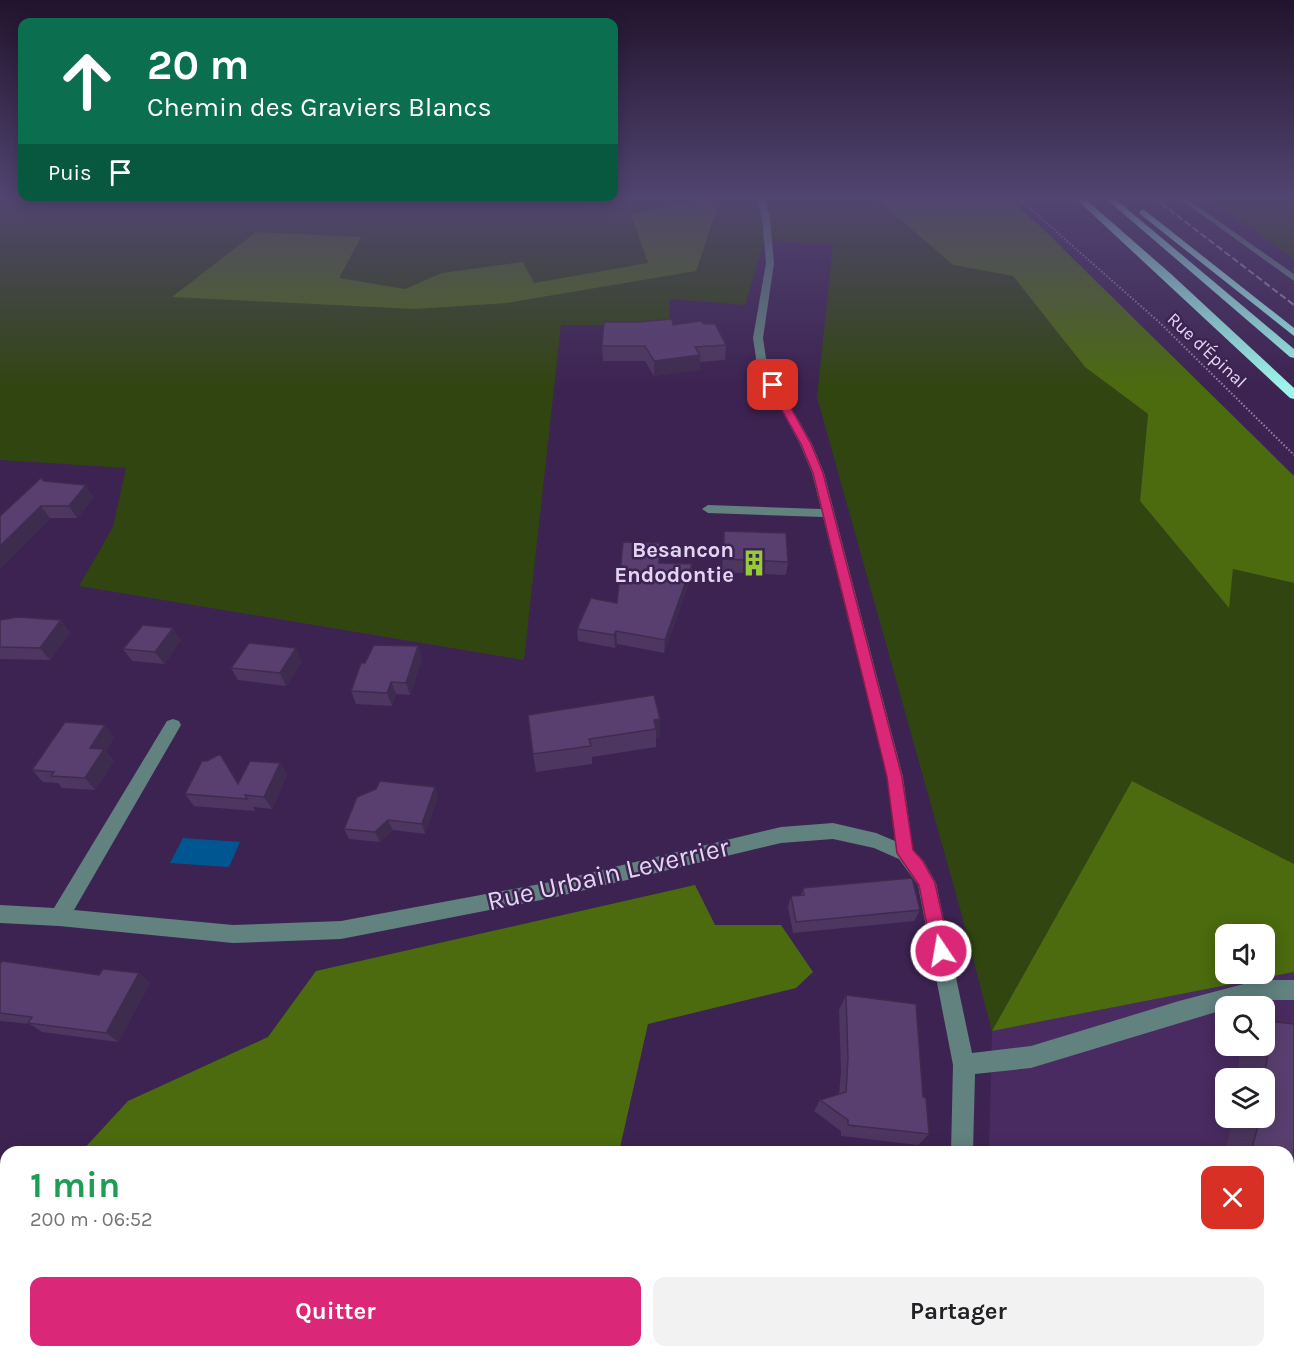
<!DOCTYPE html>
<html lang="fr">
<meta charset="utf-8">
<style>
:root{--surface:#fff;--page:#f2f2f2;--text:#202124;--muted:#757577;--accent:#db2777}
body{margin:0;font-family:Karla,sans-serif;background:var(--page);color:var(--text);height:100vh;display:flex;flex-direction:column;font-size:22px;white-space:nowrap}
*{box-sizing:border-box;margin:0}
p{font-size:20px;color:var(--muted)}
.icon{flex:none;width:33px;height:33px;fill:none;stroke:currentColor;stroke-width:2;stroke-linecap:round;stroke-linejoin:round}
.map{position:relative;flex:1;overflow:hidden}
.side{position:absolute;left:0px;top:1146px;width:1294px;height:212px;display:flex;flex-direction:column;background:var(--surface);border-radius:18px 18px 0 0;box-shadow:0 3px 15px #0003}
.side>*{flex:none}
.guide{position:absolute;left:18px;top:18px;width:600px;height:183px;border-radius:12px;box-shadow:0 3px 15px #0003;background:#0b6e4f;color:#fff;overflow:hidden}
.buttons{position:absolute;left:1215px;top:924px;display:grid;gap:12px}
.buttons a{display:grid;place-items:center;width:60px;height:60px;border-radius:12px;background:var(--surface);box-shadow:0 3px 15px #0003;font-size:30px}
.pin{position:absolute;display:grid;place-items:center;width:51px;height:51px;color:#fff;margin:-26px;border-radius:12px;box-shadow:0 3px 9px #0006}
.me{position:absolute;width:66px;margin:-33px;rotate:348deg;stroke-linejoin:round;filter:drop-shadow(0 0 4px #0008)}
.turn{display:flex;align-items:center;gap:21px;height:126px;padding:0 30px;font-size:27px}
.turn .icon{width:78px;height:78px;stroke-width:2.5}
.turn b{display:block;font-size:42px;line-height:51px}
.then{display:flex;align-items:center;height:57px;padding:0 30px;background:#0003;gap:12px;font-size:22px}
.round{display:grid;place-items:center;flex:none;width:63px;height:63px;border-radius:12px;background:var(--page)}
.overview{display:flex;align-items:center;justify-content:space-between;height:102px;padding:0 30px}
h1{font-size:36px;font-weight:700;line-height:45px;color:#1e9e55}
.primary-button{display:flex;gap:12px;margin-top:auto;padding:12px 30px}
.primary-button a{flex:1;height:69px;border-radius:12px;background:var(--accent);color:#fff;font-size:24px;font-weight:700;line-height:69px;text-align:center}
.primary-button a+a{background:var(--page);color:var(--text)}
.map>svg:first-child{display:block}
</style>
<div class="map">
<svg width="1294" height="1357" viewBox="0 0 1294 1357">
<rect width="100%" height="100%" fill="#3d2352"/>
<path fill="#492b61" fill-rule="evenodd" d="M1294 972V1357H984V1352H1288V1152H989L992 1031ZM1226 1006H1264V1046H1226ZM1226 1078H1264V1118H1226Z"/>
<g fill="#314510">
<path d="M0 197H874L953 265 1013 276 1085 367 1148 414 1140 501 1228 607 1233 569 1294 583V864L1132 781 992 1031 959 905 817 397 833 244 764 241 745 305 670 299 669 325H561L524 660 79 586 113 527 126 468 0 460Z"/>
<path d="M1206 197H1294V259Z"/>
</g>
<g fill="#4b6b0e" fill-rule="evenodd">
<path d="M712 197H721L696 271 507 303 414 309 172 297 256 232 361 237 339 278 405 289 442 273 523 262 534 283 648 263 631 215Z"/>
<path d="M874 197H1008L1039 225 1294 476V583L1233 569 1229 608 1140 501 1148 414 1085 367 1013 276 953 265Z"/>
<path d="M1132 781 1294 864V972L992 1031ZM1264 934V974H1226V934Z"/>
<path d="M695 885 715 925H781L813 972 796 988 648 1024 619 1152H81L128 1101 268 1037 316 971Z"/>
<path d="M6 1235V1352H548L541 1357H0V1241Z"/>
</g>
<path fill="#005691" d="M183 838 240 842 229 867 170 863Z"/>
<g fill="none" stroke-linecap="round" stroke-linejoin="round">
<path stroke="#9784a9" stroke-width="2" stroke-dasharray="1.5 2" stroke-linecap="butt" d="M1017 197 1159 322 1294 455"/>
<g fill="#61827f" fill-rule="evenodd">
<path d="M757 197H765L770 218 774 263 763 338 767 365 812 444 824 473 903 777 913 850 923 860 936 883 972 1053 1031 1046 1179 1001 1259 980H1294V1000H1259L1226 1006V1009L1031 1068 975 1074 973 1152H951L953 1065 918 885 899 859 874 848 833 839 781 843 556 897 341 939 233 943 59 926 0 923V905L54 908 167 721 173 719 179 721 181 725 74 910 233 925 341 921 556 881 781 827 833 823 876 833 895 841 887 777 823 517 708 513 702 509 708 505 821 509 812 473 800 444 757 365 753 338 766 263 762 218Z"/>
<path d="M1177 197H1184L1294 274V281Z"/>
<rect x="947" y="1352" width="26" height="5"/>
</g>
<g fill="#9df4eb" fill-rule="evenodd">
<path d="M1074 197H1083L1171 274 1294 388V399L1290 398Z"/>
<path d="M1104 197H1113L1294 349V358L1290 357Z"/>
<path d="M1143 209 1294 328V336L1140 214 1139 212Z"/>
</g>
<path stroke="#9c89ae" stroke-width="2" stroke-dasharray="7 3" stroke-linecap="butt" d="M1153 197 1294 305"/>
</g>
<g fill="#4d365f">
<path d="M639 322 673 325 726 345 725 360 700 362V370L654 376 645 361H603L602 346Z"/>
<path d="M44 481 94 497 77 518H50L0 569V516Z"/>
<path d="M724 531 788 562 786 575 722 572Z"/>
<path d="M660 563 692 564 691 577 664 653 617 644 615 648 578 641 577 629 617 603Z"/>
<path d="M0 620H61L70 633 50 660 0 659Z"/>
<path d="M181 640 164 664 132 661 123 649Z"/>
<path d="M418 646 422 659 410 695 396 694 392 706 356 704 351 691 365 663Z"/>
<path d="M302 661 286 686 238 680 231 668Z"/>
<path d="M660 719V737L656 738V747L592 757V764L536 772 533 754Z"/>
<path d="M105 725 114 737 106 751 114 761 95 790 62 788 58 783 43 782 32 770Z"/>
<path d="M280 763 287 775 272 809 253 807 255 811 194 806 185 794 238 784Z"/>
<path d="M438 797 425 834 393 830 380 842 349 839 344 829Z"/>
<path d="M803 888 920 910 914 921 793 933 788 907 791 896 801 895Z"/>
<path d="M0 964 99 975 139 973 150 983 118 1042 42 1032 30 1024 0 1021Z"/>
<path d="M846 995 923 1097 929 1134 918 1145 841 1136V1131L814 1111 820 1100 839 1094 841 1071 839 1010Z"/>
<path d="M1269 1021 1294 1024V1357H1115L1119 1352H1288V1152H1225L1230 1131 1232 1118H1264V1078H1238L1240 1046H1264V1024Z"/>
</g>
<g fill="#3e2c4e">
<path d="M700 355V370L654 376V361Z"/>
<path d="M86 485 94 497 77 518 69 506Z"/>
<path d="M41 506 50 518 0 569V546Z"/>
<path d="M692 564 691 577 664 653 665 640Z"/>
<path d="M61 620 70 633 50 660 40 648Z"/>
<path d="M173 628 181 640 164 664 155 652Z"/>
<path d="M616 631 617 644 615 648 614 635Z"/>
<path d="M418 646 422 659 410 695 406 683Z"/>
<path d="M296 648 302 661 286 686 280 673Z"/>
<path d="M391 682 396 694 392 706 387 693Z"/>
<path d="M660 719V737L656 738V729L654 720Z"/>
<path d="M105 725 114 737 106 751 114 761 95 790 85 778 90 748Z"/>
<path d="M280 763 287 775 272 809 264 797Z"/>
<path d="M435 787 438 797 425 834 422 824Z"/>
<path d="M388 820 393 830 380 842 375 832Z"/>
<path d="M139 973 150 983 118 1042 106 1033Z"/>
</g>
<g fill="#593f6f" stroke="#3e2c4e" stroke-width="1.5">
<path d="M672 319 673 325 701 321 704 324H715L726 345 695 347 700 355 654 361 645 346H602L604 322H639Z"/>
<path d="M41 478 44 481 86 485 69 506H41L0 546V516Z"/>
<path d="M724 531 786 533 788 562 724 559Z"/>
<path d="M623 542 660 543 659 563 692 564 665 640 616 631 614 635 577 629 591 598 617 603Z"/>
<path d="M18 617 61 620 40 648 0 647V620Z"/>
<path d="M143 625 173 628 155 652 123 649Z"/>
<path d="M249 643 296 648 280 673 231 668Z"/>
<path d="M374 645 418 646 406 683 391 682 387 693 351 691 361 663H365Z"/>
<path d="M654 695 660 719 654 720 656 729 589 739 591 746 533 754 528 715Z"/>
<path d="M65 722 105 725 90 748 104 749 85 778 51 776 54 772 32 770Z"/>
<path d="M220 754 238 784 250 761 280 763 264 797 245 795 247 799 185 794 202 761H207Z"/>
<path d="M380 781 435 787 422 824 388 820 375 832 344 829 357 797 376 789Z"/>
<path d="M912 878 920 910 796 922 791 896 804 895 803 888Z"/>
<path d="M2 961 99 975 103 969 139 973 106 1033 28 1023 32 1017 0 1013V964Z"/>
<path d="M846 995 916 1004 923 1097 926 1098 929 1134 848 1125V1120L820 1100 846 1092 848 1058Z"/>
<path d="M1269 1021 1294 1024V1357H1139L1144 1352H1288V1152H1251L1260 1118H1264V1080L1267 1060Z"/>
</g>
<linearGradient id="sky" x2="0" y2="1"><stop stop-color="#22132d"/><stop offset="0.51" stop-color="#514571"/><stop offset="1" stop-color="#514571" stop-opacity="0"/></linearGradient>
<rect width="1294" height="387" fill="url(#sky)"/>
<path fill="#db2777" stroke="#8e194d" stroke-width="1.5" d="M773 382 778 385 811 444 823 473 902 777 913 850 922 860 935 883 950 951 947 958 941 960 934 958 932 951 919 885 897 853 887 777 813 473 801 444 768 385Z"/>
<defs>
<g id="building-bare" transform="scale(2.07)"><path d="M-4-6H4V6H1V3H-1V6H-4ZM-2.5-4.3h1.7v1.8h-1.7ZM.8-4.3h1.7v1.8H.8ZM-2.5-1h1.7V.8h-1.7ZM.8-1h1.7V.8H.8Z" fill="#96cc3a" stroke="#3d2352" stroke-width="2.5" paint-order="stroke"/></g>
</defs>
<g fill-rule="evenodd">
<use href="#building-bare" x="754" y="563"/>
</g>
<g text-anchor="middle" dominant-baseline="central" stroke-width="5" stroke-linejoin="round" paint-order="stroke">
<g font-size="18" fill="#e3d5f2" stroke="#3d2352">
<text transform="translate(1207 350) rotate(43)">Rue d'Épinal</text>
</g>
<g font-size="22" font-weight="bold" fill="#e3d5f2" stroke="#3d2352" text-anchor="end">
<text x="734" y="550">Besancon<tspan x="734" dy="25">Endodontie</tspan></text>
</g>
<g font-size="27" fill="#e3d5f2" stroke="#3d2352">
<text transform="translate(608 874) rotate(-13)">Rue Urbain Leverrier</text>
</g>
</g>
</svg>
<div class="buttons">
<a><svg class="icon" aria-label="sound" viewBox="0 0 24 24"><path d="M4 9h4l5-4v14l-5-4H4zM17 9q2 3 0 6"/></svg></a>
<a><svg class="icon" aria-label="search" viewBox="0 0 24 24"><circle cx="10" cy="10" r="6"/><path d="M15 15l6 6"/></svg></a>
<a><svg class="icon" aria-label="layers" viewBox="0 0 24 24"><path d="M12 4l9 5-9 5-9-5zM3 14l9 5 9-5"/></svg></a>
</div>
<div class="pin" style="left:773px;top:385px;background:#d93025"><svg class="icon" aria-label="arrive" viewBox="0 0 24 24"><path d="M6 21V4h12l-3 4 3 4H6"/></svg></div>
<svg class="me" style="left:941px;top:951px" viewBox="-20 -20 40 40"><circle r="17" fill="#db2777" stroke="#fff" stroke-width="3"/><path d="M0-11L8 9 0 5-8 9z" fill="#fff"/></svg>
<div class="guide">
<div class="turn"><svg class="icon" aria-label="ahead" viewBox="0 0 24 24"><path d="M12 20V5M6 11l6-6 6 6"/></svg><div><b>20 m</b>Chemin des Graviers Blancs</div></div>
<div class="then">Puis<svg class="icon" aria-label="arrive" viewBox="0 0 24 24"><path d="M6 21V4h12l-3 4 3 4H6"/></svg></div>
</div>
<section class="side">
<div class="overview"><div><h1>1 min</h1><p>200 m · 06:52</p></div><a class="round" style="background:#d93025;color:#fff"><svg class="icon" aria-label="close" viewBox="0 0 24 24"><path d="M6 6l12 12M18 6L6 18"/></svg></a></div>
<div class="primary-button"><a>Quitter</a><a>Partager</a></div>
</section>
</div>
